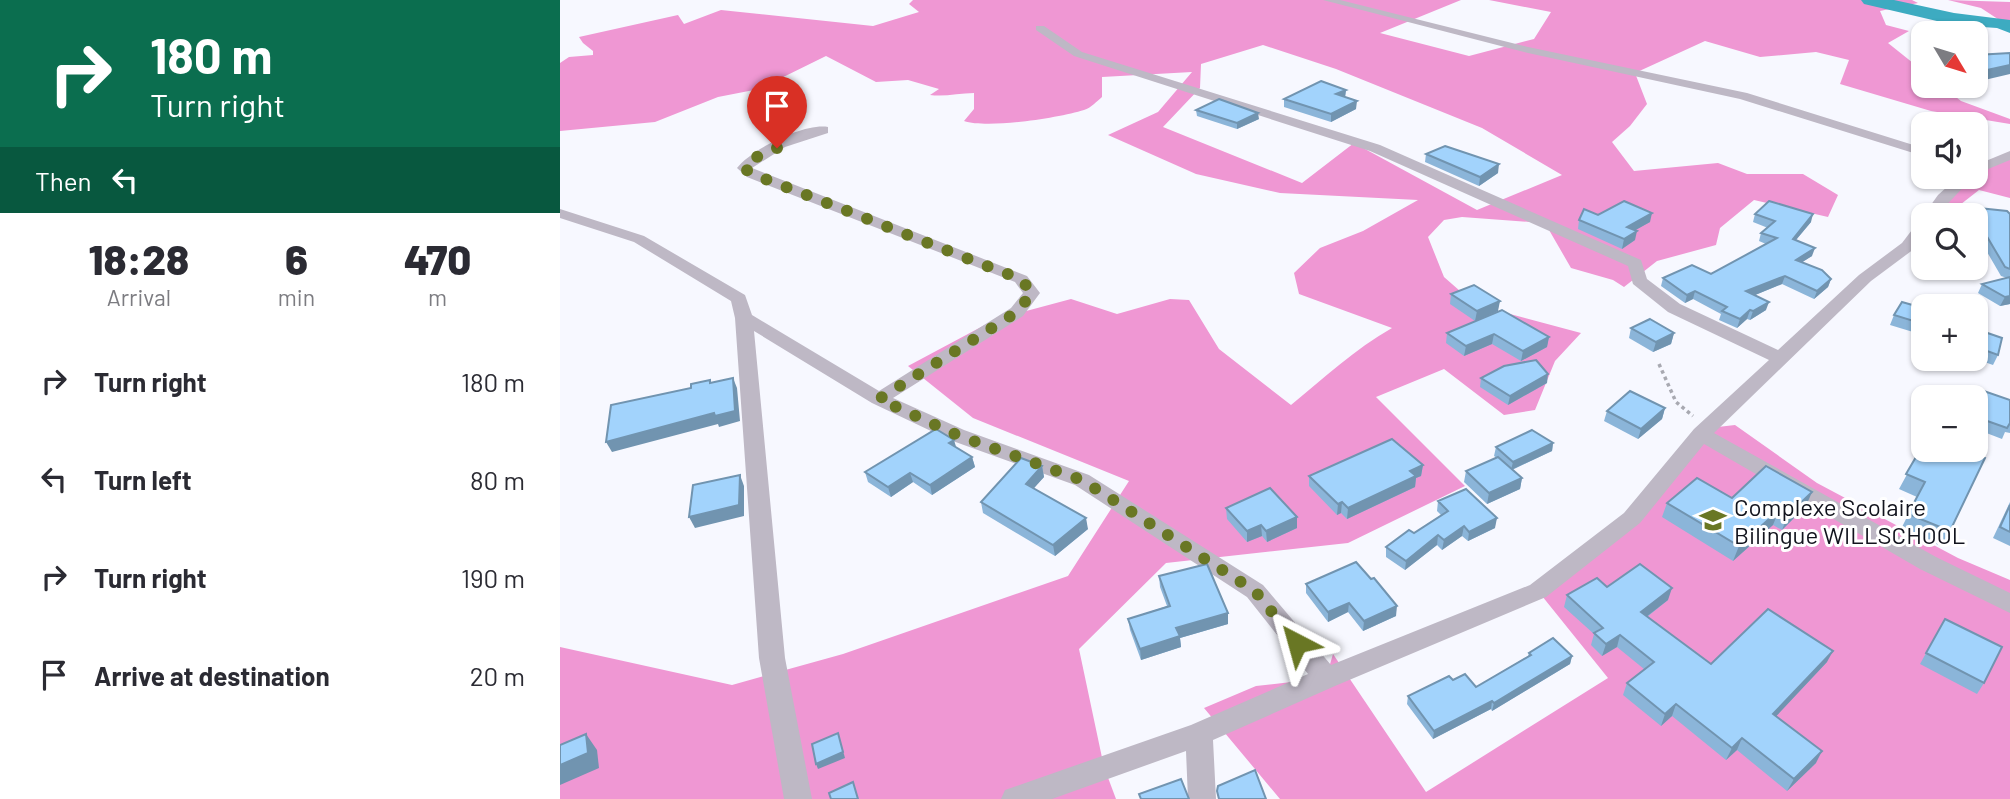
<!DOCTYPE html>
<meta charset="utf-8">
<style>
:root{--surface:#fff;--page:#f7f7f7;--text:#2b2b33;--muted:#7c7c81}
body{margin:0;font-family:Barlow,sans-serif;background:var(--page);color:var(--text);height:100vh;display:flex;flex-direction:column;font-size:26px;white-space:nowrap}
*{box-sizing:border-box;margin:0}
p{font-size:23px;color:var(--muted)}
.icon{flex:none;width:38px;height:38px;fill:none;stroke:currentColor;stroke-width:2;stroke-linecap:round;stroke-linejoin:round}
.map{position:relative;flex:1;overflow:hidden}
.drawer{display:flex;flex-direction:column;background:var(--surface);width:560px}
.drawer>*{flex:none}
.top-card{background:#0b6e4f;color:#fff;overflow:hidden}
.needle{width:46px;rotate:128deg}
.fabs{position:absolute;left:1351px;top:21px;display:grid;gap:14px}
.fabs a{display:grid;place-items:center;width:77px;height:77px;border-radius:14px;background:var(--surface);box-shadow:0 2px 5px #0004;font-size:35px}
.pin{position:absolute;display:grid;place-items:center;width:60px;height:60px;color:#fff;margin:-72px -30px;border-radius:50% 50% 50% 0;rotate:-45deg;box-shadow:0 0 7px #0007}
.pin .icon{rotate:45deg}
.me{position:absolute;width:77px;margin:-38px;rotate:321deg;stroke-linejoin:round;filter:drop-shadow(0 0 5px #0008)}
.turn{display:flex;align-items:center;gap:24px;height:147px;padding:0 35px;font-size:32px}
.turn .icon{width:91px;height:91px;stroke-width:2.5}
.turn b{display:block;font-size:49px;line-height:60px}
.then{display:flex;align-items:center;height:66px;padding:0 35px;background:#0003;gap:14px;font-size:26px}
.eta{display:flex;justify-content:space-evenly;align-items:center;height:119px;text-align:center}
.eta b{font-size:42px;font-weight:800;line-height:49px}
ul{padding:0;list-style:none}
li{display:flex;align-items:center;gap:21px;height:98px;padding:0 35px}
li div{flex:1}
li b{display:block;font-size:26px}
li em{font-style:normal}
main{display:flex;flex:1;min-height:0}
.map>svg:first-child{display:block}
</style>
<main>
<section class="drawer">
<div class="top-card">
<div class="turn"><svg class="icon" aria-label="right" viewBox="0 0 24 24"><path d="M7 20v-9h11M14 6l5 5-5 5"/></svg><div><b>180 m</b>Turn right</div></div>
<div class="then">Then<svg class="icon" aria-label="left" viewBox="0 0 24 24"><path d="M17 20v-9H6M10 6l-5 5 5 5"/></svg></div>
</div>
<div class="eta">
<div><b>18:28</b><p>Arrival</p></div>
<div><b>6</b><p>min</p></div>
<div><b>470</b><p>m</p></div>
</div>
<ul>
<li><svg class="icon" aria-label="right" viewBox="0 0 24 24"><path d="M7 20v-9h11M14 6l5 5-5 5"/></svg><div><b>Turn right</b></div><em>180 m</em></li>
<li><svg class="icon" aria-label="left" viewBox="0 0 24 24"><path d="M17 20v-9H6M10 6l-5 5 5 5"/></svg><div><b>Turn left</b></div><em>80 m</em></li>
<li><svg class="icon" aria-label="right" viewBox="0 0 24 24"><path d="M7 20v-9h11M14 6l5 5-5 5"/></svg><div><b>Turn right</b></div><em>190 m</em></li>
<li><svg class="icon" aria-label="arrive" viewBox="0 0 24 24"><path d="M6 21V4h12l-3 4 3 4H6"/></svg><div><b>Arrive at destination</b></div><em>20 m</em></li>
</ul>
</section>
<div class="map">
<svg width="1450" height="799" viewBox="0 0 1450 799">
<rect width="100%" height="100%" fill="#f7f8ff"/>
<g fill="#ef97d3" fill-rule="evenodd">
<path d="M353 0H901L820 33 909 56 974 39 991 12 929 0H1352L1358 3 1320 11 1326 25 1349 31 1328 43 1363 71V86H1382L1401 101 1450 119V124L1371 111 1280 84 1289 60 1256 52 1200 57 1145 41 1075 73 1087 104 1070 126 1052 142 1074 171 1158 163 1187 174H1243L1278 195 1268 217 1194 200 1160 228 1156 245 1097 261 1064 287 1053 280 1011 268 985 223 902 217 884 220 868 237 884 277 916 305 1021 333 995 361 975 410 944 415 884 369 816 397 905 486 788 543 606 563 519 649 544 767 556 799H0V647L172 685 283 654 508 576 569 481 413 418 348 366 436 319 511 299 557 314 610 299 629 300 659 349 731 405C764 378 795 349 832 328L739 294 734 273 760 248 803 231 858 200 720 193 636 174 548 135 598 112 632 72 542 77V97C537 101 531 108 524 110 498 118 428 129 404 121L414 109V93C399 93 385 97 370 95L379 89 348 80 316 82 266 56 199 89 158 97 95 122 0 131V63L9 57 33 55V51L23 43 19 37 118 15 124 24 161 10 313 26 359 12 349 4ZM703 45 776 69 922 128 1002 175 917 210 794 143 742 183 603 127 640 88 641 64Z"/>
<path d="M1388 0 1450 2V27L1421 8Z"/>
<path d="M1450 155V198L1419 190 1387 215H1370L1383 198 1406 177H1416V170Z"/>
<path d="M1175 425 1257 483 1398 558 1450 580V799H720L644 708 696 686 766 678 773 654 866 792 1048 678 978 591 1072 518 1149 428Z"/>
</g>
<g fill="none" stroke-linecap="round" stroke-linejoin="round">
<path fill="#3dabc1" fill-rule="evenodd" d="M1301 0H1334L1394 13 1450 20V33L1437 28 1394 25 1304 4Z"/>
<path stroke="#a8a9b1" stroke-width="3.5" stroke-dasharray="3.5 3.5" stroke-linecap="butt" d="M1099 364 1116 402 1133 416"/>
<g fill="#beb8c5" fill-rule="evenodd">
<path d="M763 0H780L968 47 1187 93 1363 148V156L1180 99 968 53Z"/>
<path d="M476 26H484L522 52 820 145 1081 260 1087 279 1120 304 1218 350 1299 275 1342 243 1358 222 1363 221V235L1354 249 1311 281 1154 433 1376 557 1450 593V613L1360 569 1144 444 1080 523 986 597 775 686 653 740 656 799H628L626 751 492 799H441L445 790 631 725 748 674 687 597 515 485 390 440 312 403 194 331 225 658 252 799H224L199 658 175 318 171 301 74 242 0 218V209L84 236 185 295 192 315 319 391 451 308 463 293 455 282 187 177 177 168C192 149 244 123 268 127V133L225 147 192 168 467 276 480 293 463 316 333 398 404 430 529 475 703 585 771 665 970 585 1064 513 1134 429 1209 360 1108 312 1073 284 1068 266 810 151 514 56 476 30Z"/>
<path d="M1450 151V160L1416 174V165Z"/>
<path d="M1398 177H1413L1377 215 1363 216 1378 195Z"/>
</g>
</g>
<g fill="#8bb5d9">
<path d="M786 90 785 97 796 109 771 122 724 107V99Z"/>
<path d="M636 110 699 119 677 129 637 116Z"/>
<path d="M866 154 938 173 919 186 865 162Z"/>
<path d="M1409 207 1450 214V304L1440 306 1418 293 1422 284 1447 278 1441 276 1416 233V215H1406Z"/>
<path d="M1195 214 1251 222 1236 240 1252 256 1242 262 1271 279 1268 287 1254 299 1222 284 1195 295 1206 310 1190 320 1187 319 1177 328 1159 320 1161 314 1133 299 1125 303 1101 286 1103 278 1151 274 1206 244 1199 241 1201 233 1208 228 1193 222Z"/>
<path d="M1038 215 1090 222 1075 230V240L1062 249 1018 229 1019 220Z"/>
<path d="M891 294 938 311 915 321 890 304Z"/>
<path d="M1363 308V335L1330 325 1334 315Z"/>
<path d="M942 310 989 337 987 347 961 361 932 344 904 356 886 343 887 333Z"/>
<path d="M1071 328 1114 333 1111 344 1093 352 1069 338Z"/>
<path d="M1416 329 1438 355 1433 365 1416 359Z"/>
<path d="M921 378 987 383 948 405 920 387Z"/>
<path d="M1416 393 1450 400V433L1445 432 1442 439 1416 429Z"/>
<path d="M1105 408 1102 419 1078 439 1044 421 1047 411Z"/>
<path d="M993 443 992 451 952 470 962 478 960 489 927 504 904 482 906 471 937 458 934 456 936 447Z"/>
<path d="M1363 445 1390 531 1381 546 1341 529 1357 497 1339 489Z"/>
<path d="M396 448 412 457 415 467 372 495 353 482 331 497 308 482 305 472Z"/>
<path d="M863 465 861 476 856 478 855 487 787 519 781 513 777 515 749 486V476Z"/>
<path d="M482 466 484 477 473 488 528 529 495 556 423 513 421 502Z"/>
<path d="M1172 498 1246 506 1222 530 1213 525 1173 561 1102 517 1107 503Z"/>
<path d="M878 501 935 528 908 541 902 536 882 550 877 545 845 570 826 557V547L854 533 881 515 877 511Z"/>
<path d="M1450 502V546L1433 538Z"/>
<path d="M666 508 737 528 707 542 702 536 687 542 667 519Z"/>
<path d="M599 576 668 624 620 638 621 647 581 660 570 630 568 619 607 606 600 587Z"/>
<path d="M811 579 836 616 803 631 788 612 768 622 746 593V584Z"/>
<path d="M1047 587 1108 600 1087 617 1151 664 1267 662 1216 716 1256 763 1227 791 1177 750 1166 760 1112 716 1101 726 1063 695 1067 683 1084 669 1057 647 1042 656 1031 645 1034 634 1004 607 1007 595Z"/>
<path d="M1385 619 1424 683 1417 694 1360 664Z"/>
<path d="M969 653 1012 656 1010 664 932 711 931 709 873 739 847 704 848 696 893 680 916 687 968 656Z"/>
</g>
<g fill="#7194b0">
<path d="M1450 65V74L1416 82V78L1418 72Z"/>
<path d="M786 90 785 97 776 94Z"/>
<path d="M797 101 796 109 771 122V114Z"/>
<path d="M698 113 699 119 677 129V123Z"/>
<path d="M939 164 938 173 919 186 920 177Z"/>
<path d="M1092 213 1090 222 1065 236 1067 227Z"/>
<path d="M1253 214 1251 222 1230 247 1233 239Z"/>
<path d="M1077 231 1075 240 1062 249 1064 239Z"/>
<path d="M1255 248 1252 256 1233 268 1236 260Z"/>
<path d="M1225 276 1222 284 1183 300 1186 291Z"/>
<path d="M1271 279 1268 287 1254 299 1257 291Z"/>
<path d="M1135 291 1133 299 1125 303 1127 295Z"/>
<path d="M1450 296V304L1440 306 1445 297Z"/>
<path d="M940 301 938 311 915 321 917 311Z"/>
<path d="M1209 302 1206 310 1190 320 1193 311Z"/>
<path d="M1190 310 1187 319 1177 328 1180 319Z"/>
<path d="M1114 333 1111 344 1093 352 1096 342Z"/>
<path d="M934 334 932 344 904 356 906 346Z"/>
<path d="M989 337 987 347 961 361 963 351Z"/>
<path d="M988 374 987 383 948 405 950 396Z"/>
<path d="M173 378 177 388 180 421 159 427 158 424 52 452 46 442Z"/>
<path d="M1105 408 1102 419 1078 439 1081 429Z"/>
<path d="M394 440 397 450 389 443Z"/>
<path d="M993 443 992 451 951 470 953 462Z"/>
<path d="M412 457 415 467 372 495 370 485Z"/>
<path d="M863 465 861 476 856 478 855 487 787 519 788 508 850 471Z"/>
<path d="M482 466 484 477 468 495 466 484Z"/>
<path d="M350 473 353 482 331 497 328 487Z"/>
<path d="M180 475 184 486V516L135 528 129 517Z"/>
<path d="M962 478 960 489 927 504 929 493Z"/>
<path d="M1252 492 1246 506 1222 530 1228 515Z"/>
<path d="M782 502 781 513 777 515 778 504Z"/>
<path d="M1219 510 1213 525 1173 561 1179 546Z"/>
<path d="M737 517V528L707 542 706 531Z"/>
<path d="M526 518 528 529 495 556 493 545Z"/>
<path d="M937 518 935 528 908 541 909 532Z"/>
<path d="M701 525 702 536 687 542V531Z"/>
<path d="M904 526 902 536 882 550 884 540Z"/>
<path d="M878 535 877 545 845 570 846 561Z"/>
<path d="M1112 588 1108 600 1077 624 1081 612Z"/>
<path d="M789 603 788 612 768 622V612Z"/>
<path d="M837 606 836 616 803 631 804 621Z"/>
<path d="M668 613V624L620 638 621 647 581 660 580 649 616 628Z"/>
<path d="M1060 635 1057 647 1042 656 1046 644Z"/>
<path d="M1273 651 1267 662 1207 726 1213 714Z"/>
<path d="M1012 656 1010 664 932 711 934 703Z"/>
<path d="M932 701 931 709 873 739 874 731Z"/>
<path d="M1116 704 1112 716 1101 726 1105 714Z"/>
<path d="M278 733 285 758 258 769 256 764Z"/>
<path d="M26 734 37 750 39 768 0 785V765Z"/>
<path d="M1182 738 1177 750 1166 760 1172 748Z"/>
<path d="M1262 751 1256 763 1227 791 1234 779Z"/>
</g>
<g fill="#a2d3fc" stroke="#7194b0" stroke-width="2">
<path d="M1450 53V65L1418 72 1416 71V55Z"/>
<path d="M761 81 786 90 776 94 797 101 771 114 724 99Z"/>
<path d="M659 99 698 113 677 123 636 110Z"/>
<path d="M885 146 939 164 920 177 866 154Z"/>
<path d="M1064 201 1092 213 1067 227 1077 231 1064 239 1019 220 1024 209 1038 215Z"/>
<path d="M1209 201 1253 214 1233 239 1255 248 1236 260 1262 270 1271 279 1257 291 1225 276 1186 291 1209 302 1193 311 1190 310 1180 319 1162 311 1167 307 1135 291 1127 295 1103 278 1132 265 1151 274 1217 238 1201 233 1215 221 1195 214Z"/>
<path d="M1409 207 1447 211 1450 214V269L1445 267 1416 218V215H1414Z"/>
<path d="M1450 277V296L1445 297 1422 284Z"/>
<path d="M914 285 940 301 917 311 891 294Z"/>
<path d="M1342 302 1363 308V324L1334 315Z"/>
<path d="M942 310 989 337 963 351 934 334 906 346 887 333Z"/>
<path d="M1090 319 1114 333 1096 342 1071 328Z"/>
<path d="M1416 329 1442 338 1438 355 1416 347Z"/>
<path d="M976 360 988 374 950 396 921 378 944 366Z"/>
<path d="M173 378 175 411 155 416 154 413 46 442 51 405 131 388V384L150 380V383Z"/>
<path d="M1418 389 1450 400V423L1447 428 1416 417V397H1405L1409 390 1416 393Z"/>
<path d="M1070 391 1105 408 1081 429 1047 411Z"/>
<path d="M376 429 394 440 389 443 412 457 370 485 350 473 328 487 305 472Z"/>
<path d="M972 430 993 443 953 462 936 447Z"/>
<path d="M832 439 863 465 850 471 856 476 788 508 782 502 778 504 749 476Z"/>
<path d="M1363 445V450H1405L1425 458 1390 531 1348 514 1365 482 1346 474Z"/>
<path d="M938 457 962 478 929 493 906 471Z"/>
<path d="M461 458 482 466 466 484 526 518 493 545 421 502Z"/>
<path d="M1206 466 1252 492 1228 515 1219 510 1179 546 1107 503 1137 478 1172 498Z"/>
<path d="M180 475 179 505 129 517 133 485Z"/>
<path d="M710 488 737 517 706 531 701 525 687 531 666 508Z"/>
<path d="M906 489 937 518 909 532 904 526 884 540 878 535 846 561 826 547 849 530 854 533 888 511 878 501Z"/>
<path d="M1450 505V532L1440 527Z"/>
<path d="M796 562 811 579 814 578 837 606 804 621 789 603 768 612 746 584Z"/>
<path d="M647 564 668 613 616 628 620 636 580 649 568 619 610 606 599 576Z"/>
<path d="M1080 564 1112 588 1081 612 1151 664 1208 609 1273 651 1213 714 1262 751 1234 779 1182 738 1172 748 1116 704 1105 714 1067 683 1094 662 1060 635 1046 644 1034 633 1043 628 1007 595 1037 578 1047 587Z"/>
<path d="M1385 619 1442 647 1424 683 1366 653Z"/>
<path d="M993 638 1012 656 934 703 932 701 874 731 848 696 889 676 893 680 905 674 916 687 971 655 969 653Z"/>
<path d="M278 733 283 752 256 764 252 744Z"/>
<path d="M26 734 28 753 0 765V745Z"/>
<path d="M695 770 706 799H659L657 791 658 786Z"/>
<path d="M621 779 629 799H581L579 794Z"/>
<path d="M293 782 298 799H271L269 793Z"/>
</g>
<g fill="none" stroke-linecap="round" stroke-linejoin="round">
<path stroke="#697724" stroke-width="12" stroke-dasharray="0 21.6" d="M217 148 192 159 184 168 192 174C282 208 371 245 461 279L472 293 457 312 319 399 397 435 522 480 695 591 737 643"/>
</g>
<defs>
<g id="school-bare" transform="scale(2.1)"><path d="M0-5L7-2L0 1L-7-2ZM-4 1L0 2.5L4 1V4Q0 6-4 4Z" fill="#697724" stroke="#fff" stroke-width="2.5" paint-order="stroke"/></g>
</defs>
<g fill-rule="evenodd">
<use href="#school-bare" x="1153" y="520"/>
</g>
<g text-anchor="middle" dominant-baseline="central" stroke-width="6" stroke-linejoin="round" paint-order="stroke">
<g font-size="24" fill="#11131d" stroke="#fff" text-anchor="start">
<text x="1174" y="506">Complexe Scolaire<tspan x="1174" dy="28">Bilingue WILLSCHOOL</tspan></text>
</g>
</g>
</svg>
<div class="fabs">
<a><svg class="needle" viewBox="-14 -14 28 28"><path d="M0-13l5 13h-10z" fill="#e53935"/><path d="M0 13l5-13h-10z" fill="#7c7c81"/></svg></a>
<a><svg class="icon" aria-label="sound" viewBox="0 0 24 24"><path d="M4 9h4l5-4v14l-5-4H4zM17 9q2 3 0 6"/></svg></a>
<a><svg class="icon" aria-label="search" viewBox="0 0 24 24"><circle cx="10" cy="10" r="6"/><path d="M15 15l6 6"/></svg></a>
<a>+</a>
<a>−</a>
</div>
<div class="pin" style="left:217px;top:148px;background:#d93025"><svg class="icon" aria-label="arrive" viewBox="0 0 24 24"><path d="M6 21V4h12l-3 4 3 4H6"/></svg></div>
<svg class="me" style="left:737px;top:643px" viewBox="-20 -20 40 40"><path d="M0-17L14 15 0 8-14 15z" fill="#697724" stroke="#fff" stroke-width="4"/></svg>
</div>
</main>
